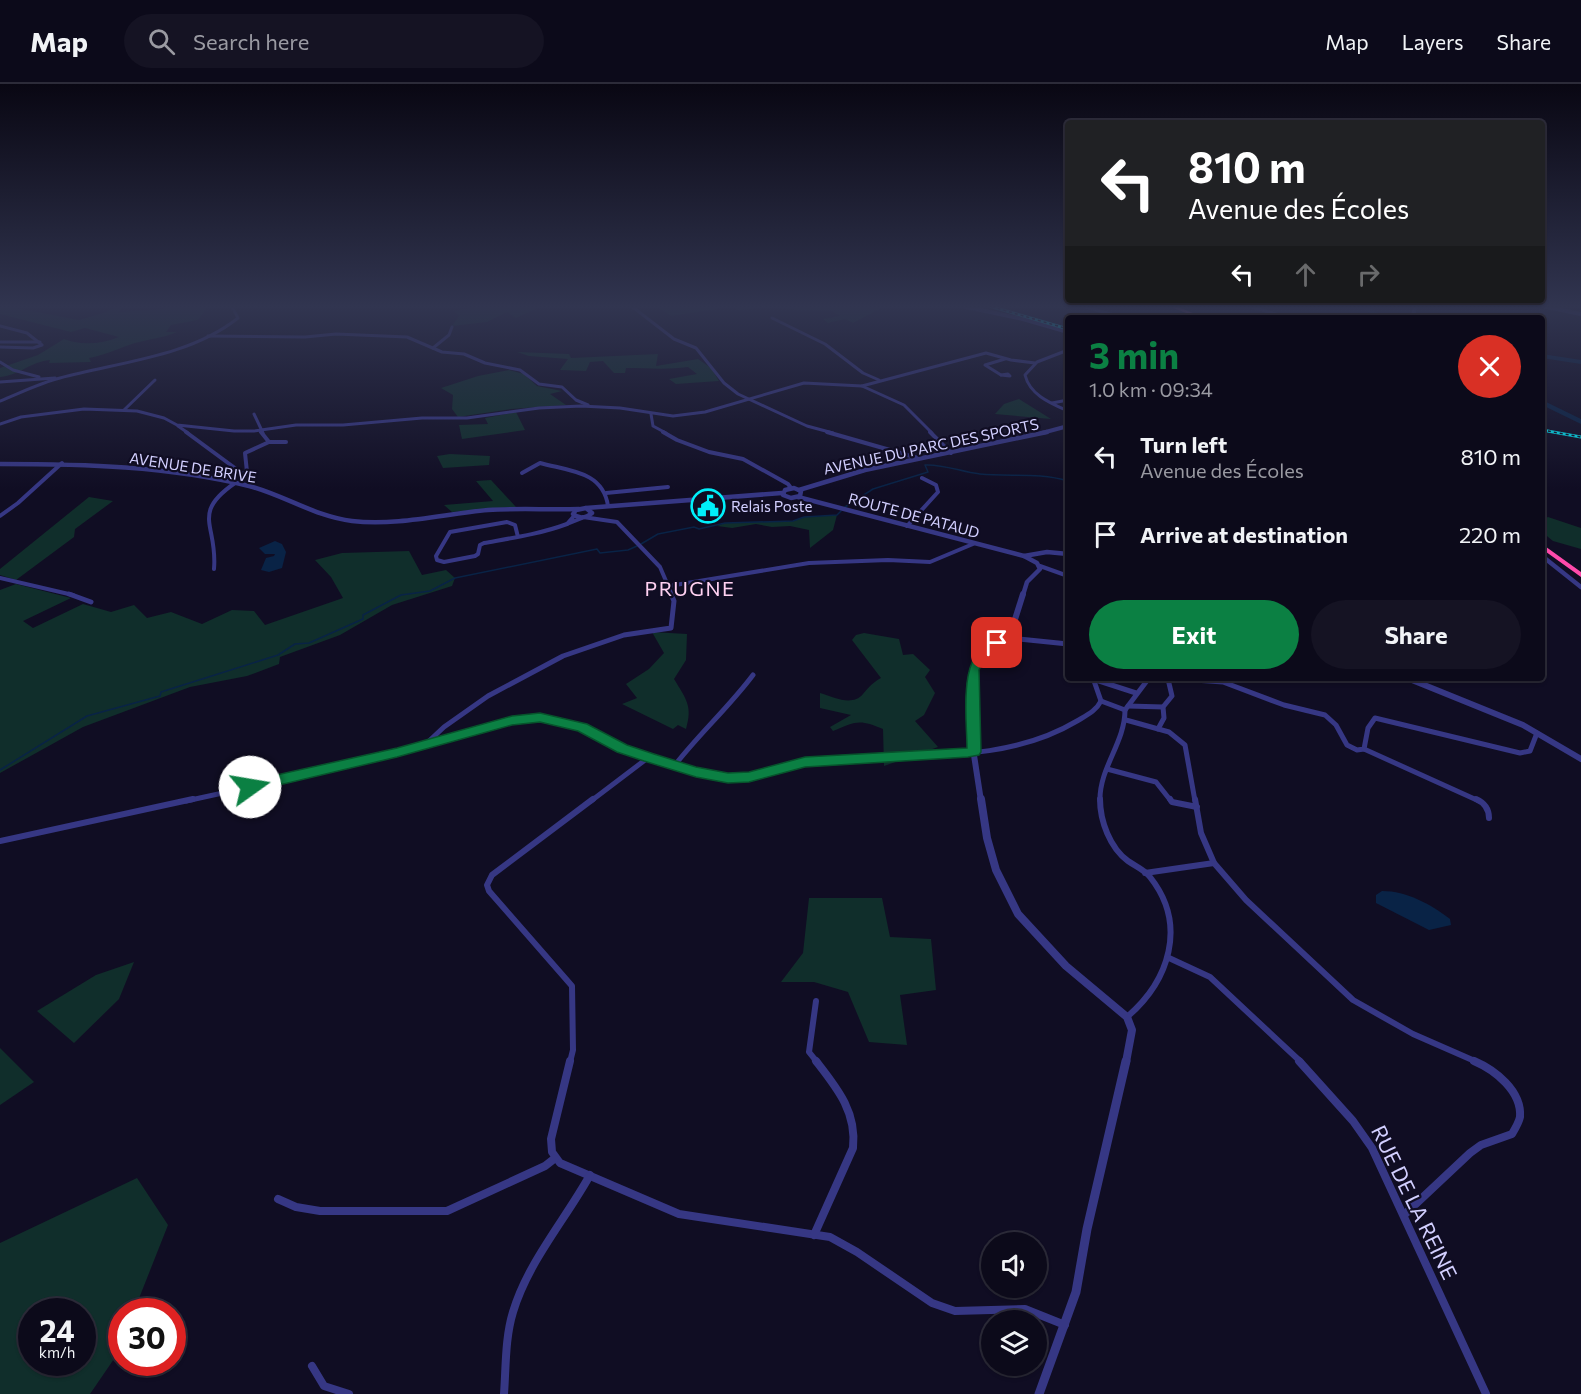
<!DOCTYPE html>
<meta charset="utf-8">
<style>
:root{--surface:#0c0a1a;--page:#151323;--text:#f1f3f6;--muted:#9a9aa2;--line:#2c2b39;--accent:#0b8043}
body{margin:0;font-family:Commissioner,sans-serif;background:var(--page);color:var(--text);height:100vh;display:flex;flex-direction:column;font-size:22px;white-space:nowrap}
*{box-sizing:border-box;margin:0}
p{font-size:20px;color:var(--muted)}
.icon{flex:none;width:33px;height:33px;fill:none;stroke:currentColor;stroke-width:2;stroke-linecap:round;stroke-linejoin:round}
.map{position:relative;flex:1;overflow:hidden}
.details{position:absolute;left:1065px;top:231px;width:480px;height:366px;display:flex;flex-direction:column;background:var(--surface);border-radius:6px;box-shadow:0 2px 4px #0004,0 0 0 2px var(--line)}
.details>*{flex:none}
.top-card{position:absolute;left:1065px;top:36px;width:480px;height:183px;border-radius:6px;box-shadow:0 2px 4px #0004,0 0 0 2px var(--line);background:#202124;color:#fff;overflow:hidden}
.controls{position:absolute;left:981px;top:1148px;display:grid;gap:12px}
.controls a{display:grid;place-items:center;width:66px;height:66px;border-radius:50%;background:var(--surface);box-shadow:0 2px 4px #0004,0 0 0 2px var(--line);font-size:30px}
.speed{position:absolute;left:18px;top:1214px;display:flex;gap:12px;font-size:30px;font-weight:700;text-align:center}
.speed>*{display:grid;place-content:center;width:78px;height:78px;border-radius:50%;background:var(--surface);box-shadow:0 2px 4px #0004,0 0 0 2px var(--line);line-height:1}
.speed small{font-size:15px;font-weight:400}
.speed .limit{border:9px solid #d22;background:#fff;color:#111}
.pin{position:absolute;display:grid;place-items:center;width:51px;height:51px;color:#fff;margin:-26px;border-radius:12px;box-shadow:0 3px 9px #0006}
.me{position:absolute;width:66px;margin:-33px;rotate:77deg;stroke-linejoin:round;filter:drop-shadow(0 0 4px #0008)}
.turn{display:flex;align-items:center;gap:21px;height:126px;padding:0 24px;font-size:27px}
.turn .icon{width:78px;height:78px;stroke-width:2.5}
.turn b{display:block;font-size:42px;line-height:51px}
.lanes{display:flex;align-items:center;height:57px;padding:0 24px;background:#0003;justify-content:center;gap:30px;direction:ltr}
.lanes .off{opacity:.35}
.round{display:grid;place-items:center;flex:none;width:63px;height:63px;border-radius:32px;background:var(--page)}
.headline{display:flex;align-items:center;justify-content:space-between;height:102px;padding:0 24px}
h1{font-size:36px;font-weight:700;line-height:45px;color:var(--accent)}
.button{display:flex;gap:12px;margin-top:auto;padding:12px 24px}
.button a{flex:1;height:69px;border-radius:36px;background:var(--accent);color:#fff;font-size:24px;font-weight:700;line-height:69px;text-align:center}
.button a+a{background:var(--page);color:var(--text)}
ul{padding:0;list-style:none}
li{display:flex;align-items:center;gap:18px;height:78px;padding:0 24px}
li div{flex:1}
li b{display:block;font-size:22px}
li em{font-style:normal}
header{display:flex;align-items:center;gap:36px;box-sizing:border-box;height:84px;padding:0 30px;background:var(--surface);border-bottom:2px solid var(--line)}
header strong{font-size:28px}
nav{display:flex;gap:33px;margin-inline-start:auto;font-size:21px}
.search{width:420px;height:54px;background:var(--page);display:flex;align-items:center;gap:15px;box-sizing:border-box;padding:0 21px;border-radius:33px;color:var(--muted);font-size:22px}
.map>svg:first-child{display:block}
</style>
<header>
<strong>Map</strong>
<div class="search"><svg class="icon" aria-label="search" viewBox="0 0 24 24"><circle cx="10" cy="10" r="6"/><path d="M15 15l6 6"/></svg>Search here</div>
<nav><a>Map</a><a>Layers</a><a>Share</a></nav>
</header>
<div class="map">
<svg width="1581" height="1310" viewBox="0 0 1581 1310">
<rect width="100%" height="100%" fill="#100d23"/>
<g fill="#102e2b" fill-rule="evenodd">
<path d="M0 221 79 236 106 228 117 222 122 223 118 228 163 225 168 221H209L198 236 171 241 166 248H177C164 254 149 255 135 259 119 264 106 271 89 274L91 278 49 279 50 276C29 278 21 291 0 293V284L38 271 64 255C82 262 101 260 119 253L85 244 71 248 0 230Z"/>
<path d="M481 221H544L516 234 507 228 487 238 452 242 459 232 454 227Z"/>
<path d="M666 221H887L853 239 845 235 828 239 823 235 840 232 832 227 762 224 738 226 730 223 671 232 659 224Z"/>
<path d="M517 268 569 270 571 274 658 270 656 282 698 275 711 284 719 297 676 300 669 295 697 290 688 283C667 286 647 284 626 284L625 289H614L603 277 590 278 586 287 560 286 568 275 529 272Z"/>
<path d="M509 286 524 290 537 302 562 307 550 310 566 321 511 325 458 333 452 325 453 311 441 304 478 292Z"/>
<path d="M1019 315 1051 335 995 330 1004 320Z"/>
<path d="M516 328 525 346 462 355 459 341 488 340 485 334Z"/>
<path d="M450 370 490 372 489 381 443 384 437 372Z"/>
<path d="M491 396 516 423 452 428 444 421 493 417 476 397Z"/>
<path d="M89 413 113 417 75 445 74 453 16 496 0 491V485Z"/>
<path d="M837 431 833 446 810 464 809 446 790 442 772 443 756 440 732 444 717 442 725 439 793 437 804 433Z"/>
<path d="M1548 433 1581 444V465L1553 457 1542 448V436Z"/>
<path d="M409 467 422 491 446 486 455 494 452 502 392 521 340 551 280 573 279 580 247 592 190 603 83 643 0 689V506L16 500 71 514 23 537 33 544 83 520 111 528 134 521 147 534 171 528 202 540 232 526 254 527 265 541 343 514 331 493 315 476 342 469Z"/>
<path d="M652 548 687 550 686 576 674 595C686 615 693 622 686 645L678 641 673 645 622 620 637 614 626 600 649 585 664 569Z"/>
<path d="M864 549 899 555 903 571 913 570 930 586 925 593 935 609 924 631 915 637 938 663 884 682 883 645C860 635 856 637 833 647L830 643 851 631 820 624V609C834 613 852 623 863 610 869 603 872 599 881 594L852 556 856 551Z"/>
<path d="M809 814H882L890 853 931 855 936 906 900 911 907 961 869 958 848 908 814 898H781L803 869Z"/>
<path d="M134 878 119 915 74 959 37 927 96 891Z"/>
<path d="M0 964 34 998 0 1021Z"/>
<path d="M137 1094 168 1141 134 1227H122L121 1257 116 1272 90 1310H0V1159ZM32 1227H82V1278H32Z"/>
</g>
<g fill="#092346">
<path d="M275 457 282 460 286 468 282 484 269 488 261 486 266 474 274 472 275 470H265L259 464Z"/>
<path d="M1382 807C1407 807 1430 820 1450 835L1451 841 1429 846 1376 819V811Z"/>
</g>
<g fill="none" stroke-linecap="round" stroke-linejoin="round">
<g stroke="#092346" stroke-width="1.5">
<path d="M845 423 873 405 928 388 925 381C944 380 961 388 980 390 1010 393 1039 388 1068 397"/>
<path d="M641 460 658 450 694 443 699 445 725 439 793 437 804 433 837 431 841 427"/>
<path d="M0 686 87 632 160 612 161 608 278 571 295 560 309 559 363 535V531L401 511 430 507 455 494 597 465 600 469 628 466 637 462"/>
</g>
<g fill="#092346" fill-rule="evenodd">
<path d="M1358 221H1365L1385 234H1378Z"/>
<path d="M1542 270 1581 276V280L1542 274Z"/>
<path d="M1542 316 1581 335V340L1542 321Z"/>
</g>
<g stroke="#363784" stroke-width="3">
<path d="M630 221 674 255 696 264 724 299 738 310 807 342 833 349"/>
<path d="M1078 221 1125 234"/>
<path d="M1246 221 1288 234"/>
<path d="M772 234 825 260 863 289 879 296"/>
<path d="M0 242 27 249 42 261 33 264 0 263"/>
<path d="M208 252 305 253 336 250 407 253 442 268 464 270 485 279 520 286 539 300 562 303 576 316 588 321"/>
<path d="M0 258H40"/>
<path d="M433 264 449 251 452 243"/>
<path d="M1068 266 1037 278 1025 291C1030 311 1050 319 1068 327"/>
<path d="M0 278 13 286 39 293"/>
<path d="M1008 290 1010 292 1001 291Z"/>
<path d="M1001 291 985 281 1005 275"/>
<path d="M0 298 55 294"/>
<path d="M862 302 904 321 932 349"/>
<path d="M0 317C20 309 40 299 60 294 119 278 189 273 238 234L231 221"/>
<path d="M1052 319 1068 316"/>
<path d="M124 326 155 296"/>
<path d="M254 330 263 349"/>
<path d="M651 330 653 342 666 349"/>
<path d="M0 340 21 333 84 325 137 327 164 334 177 341 234 347H254L296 341H343L422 334H467L539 324 581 322 620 324 673 332 705 328 804 299 862 302 986 269 1011 276 1035 279"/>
<path d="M178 342 188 349"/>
</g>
<g stroke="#363784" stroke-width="4">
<path d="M186 348 243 390 247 388 245 369 269 358 261 348"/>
<path d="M663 348 677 356 709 368 743 375 788 400 791 404"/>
<path d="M827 348 918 374"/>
<path d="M930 348 951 369"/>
<path d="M269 358H286"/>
<path d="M522 389 540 379C569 387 603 387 608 422"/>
<path d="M216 395 236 385"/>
<path d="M606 409 668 403"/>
<path d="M0 432 18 419 62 379"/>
<path d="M574 432 567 440 582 434"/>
<path d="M583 433 617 438 660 483 672 511"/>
<path d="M907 442 938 408 936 401 922 394"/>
<path d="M518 453 515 441 507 438 450 448 436 472 437 476 444 478 475 472 478 470 480 461 484 459C512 454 540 450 567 440"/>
<path d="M1040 482 1068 492"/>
<path d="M214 485C218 441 190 430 235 399"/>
<path d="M0 494 73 511"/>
<path d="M669 502 809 479 888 476 930 478 973 460"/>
</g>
<g stroke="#363784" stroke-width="5">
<path d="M69 510 91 518"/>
<path d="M1019 555 1068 560"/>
<path d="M1093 594 1101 617"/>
<path d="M1166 594 1223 598 1284 621 1325 631 1336 641 1347 661 1357 666 1364 665 1368 644 1375 634 1520 669 1530 667 1537 649"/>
<path d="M1093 595 1136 609"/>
<path d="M1101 617 1125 626"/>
<path d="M1128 622 1163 623"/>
<path d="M1125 626 1149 594"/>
<path d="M1126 636 1169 648 1185 661 1195 717"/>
<path d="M1158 645 1164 634 1163 623 1172 612 1168 595"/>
<path d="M428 658 444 643 488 612 563 572 624 551 671 544 674 517 671 510"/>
<path d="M1364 665 1479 717"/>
<path d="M675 681C700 649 729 623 753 591"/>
<path d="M1107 685 1156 698 1171 717"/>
<path d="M186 717 296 693 526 634C536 635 548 634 558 636 580 640 600 654 620 663 645 674 713 696 739 695 761 694 783 681 805 678 896 665 995 686 1077 637 1087 631 1096 627 1101 617"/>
<path d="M591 717 649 673"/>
<path d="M1100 717C1099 684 1125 659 1125 626"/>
</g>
<g stroke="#363784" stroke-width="6">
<path d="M1100 715C1100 737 1110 764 1128 777 1135 782 1145 786 1150 793 1188 841 1169 897 1127 933"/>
<path d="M1170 715 1172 718 1197 723"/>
<path d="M1195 715 1201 749 1214 779 1246 816 1353 916 1413 950 1477 978"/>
<path d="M1476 715C1485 719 1489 725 1489 734"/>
<path d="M0 757 193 715"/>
<path d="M1145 789 1214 779"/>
<path d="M1169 874 1210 893 1301 978"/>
<path d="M816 917 809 968 817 978"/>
<path d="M570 978 573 966 572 902 489 807 487 801 492 791 593 715"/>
</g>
<g stroke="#363784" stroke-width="8">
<path d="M570 977 551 1055 552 1068 560 1079 679 1130 830 1153 857 1168 932 1219 955 1227 1025 1225 1065 1241"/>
<path d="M1299 977 1353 1037 1372 1064 1486 1310"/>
<path d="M278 1115 296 1123 320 1127H447L545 1082 554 1075"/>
<path d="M1404 1131 1470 1069 1481 1061 1512 1050C1515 1045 1519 1038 1520 1033 1522 1007 1495 986 1474 977"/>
<path d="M814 1151 853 1064C857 1028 837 1004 816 977"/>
<path d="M312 1282 324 1302 349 1310"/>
<path d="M504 1310C506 1283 505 1254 513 1228 528 1178 565 1136 590 1091"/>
</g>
<g stroke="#363784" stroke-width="4">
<path d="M957 221 1023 235 1068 248"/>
<path d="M1537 221 1581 230"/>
<path d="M1413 234 1415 221"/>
<path d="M1042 349 1068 342"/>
</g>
<g stroke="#363784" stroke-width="4.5">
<path d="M0 380C83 380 168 382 249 402 284 411 316 433 352 437 398 442 443 430 488 426 518 424 549 426 579 425"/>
<path d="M794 404 801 407 800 412 791 414 783 411 785 406Z"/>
<path d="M799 406 865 386 1047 348"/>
<path d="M798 413 1024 472 1037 479 1040 485 1027 498 1023 511"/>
<path d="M586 424 782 409"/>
<path d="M586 424 592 429C586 434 579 435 573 430L576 426Z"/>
<path d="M1024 472 1047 468 1068 470"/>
<path d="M1542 472 1581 503"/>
</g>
<g stroke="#363784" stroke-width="6">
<path d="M1006 548 1016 549 1019 555 1008 557 1003 552Z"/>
<path d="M1011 548 1023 510"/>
<path d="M1407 594 1523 641 1581 675"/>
<path d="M981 717 972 658 973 586 980 573 1005 555"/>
</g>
<path stroke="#363784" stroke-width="8" d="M981 715 987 754 996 786 1018 830 1066 882 1127 933 1132 946 1126 978"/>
<path stroke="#363784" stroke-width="9" d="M1039 1310 1076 1208 1087 1145 1126 977"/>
<g fill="#ff4aab" fill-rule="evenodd">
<path d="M1166 221H1173L1205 234H1199Z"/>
<path d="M1542 460 1581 488V493L1542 465Z"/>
</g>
<g stroke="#00effa" stroke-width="3">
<g id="rail">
<path d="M986 221 1068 245"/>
<path d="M1542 346 1581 353"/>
</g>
</g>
<use href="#rail" stroke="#100d23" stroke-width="1.5" stroke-dasharray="3" stroke-linecap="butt"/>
</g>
<linearGradient id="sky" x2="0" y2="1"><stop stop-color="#090713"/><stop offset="0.55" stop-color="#313550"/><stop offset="1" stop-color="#313550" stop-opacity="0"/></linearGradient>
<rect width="1581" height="405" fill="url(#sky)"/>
<path fill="#0b8043" stroke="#07532c" stroke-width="1.5" d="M997 555 1003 559 985 575 979 586 981 668 979 671 968 673 805 683 749 698 728 699 696 693 644 677 617 668 578 647 540 638 512 641 397 673 250 708 243 703 250 697 397 664 512 632 540 629 587 640 627 661 654 670 696 683 728 689 749 688 805 673 967 664C967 632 956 566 997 555Z"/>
<defs>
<g id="civic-ring" transform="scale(1.725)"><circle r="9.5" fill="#100d23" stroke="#00effa" stroke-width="1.5"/><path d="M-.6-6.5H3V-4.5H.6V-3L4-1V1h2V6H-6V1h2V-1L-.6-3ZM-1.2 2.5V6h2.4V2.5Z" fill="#00effa"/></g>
</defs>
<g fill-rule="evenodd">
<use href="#civic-ring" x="708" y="422"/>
</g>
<g text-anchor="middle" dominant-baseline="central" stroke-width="4.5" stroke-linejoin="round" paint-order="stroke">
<g font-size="15" fill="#d2cfff" stroke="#100d23">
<text transform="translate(931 362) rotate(-12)">AVENUE DU PARC DES SPORTS</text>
<text transform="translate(193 383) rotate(9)">AVENUE DE BRIVE</text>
<text transform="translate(914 431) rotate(15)">ROUTE DE PATAUD</text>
</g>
<g font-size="15" fill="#d2cfff" stroke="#100d23" text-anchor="start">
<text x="731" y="422">Relais Poste</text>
</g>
<g font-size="20" letter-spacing="1.5" fill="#ffd1f1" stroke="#100d23">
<text x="690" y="504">PRUGNE</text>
</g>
<g font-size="21" fill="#d2cfff" stroke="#100d23">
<text transform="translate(1415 1118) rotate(64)">RUE DE LA REINE</text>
</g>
</g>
</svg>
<div class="controls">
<a><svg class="icon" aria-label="sound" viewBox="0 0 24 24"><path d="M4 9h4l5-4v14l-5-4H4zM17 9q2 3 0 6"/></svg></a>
<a><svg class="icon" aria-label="layers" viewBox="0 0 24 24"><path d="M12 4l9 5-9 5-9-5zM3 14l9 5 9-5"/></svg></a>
</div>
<div class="speed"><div>24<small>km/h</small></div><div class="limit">30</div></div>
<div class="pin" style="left:997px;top:559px;background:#d93025"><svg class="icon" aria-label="arrive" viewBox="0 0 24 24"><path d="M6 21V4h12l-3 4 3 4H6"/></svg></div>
<svg class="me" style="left:250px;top:703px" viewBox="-20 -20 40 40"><circle r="19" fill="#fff"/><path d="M0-13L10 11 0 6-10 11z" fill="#0b8043"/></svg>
<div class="top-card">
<div class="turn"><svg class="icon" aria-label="left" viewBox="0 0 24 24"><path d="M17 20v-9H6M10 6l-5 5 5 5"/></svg><div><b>810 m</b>Avenue des Écoles</div></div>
<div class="lanes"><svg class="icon" aria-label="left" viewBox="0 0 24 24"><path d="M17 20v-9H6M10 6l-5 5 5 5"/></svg><svg class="icon off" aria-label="ahead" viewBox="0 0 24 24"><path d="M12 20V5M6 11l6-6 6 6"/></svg><svg class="icon off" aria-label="right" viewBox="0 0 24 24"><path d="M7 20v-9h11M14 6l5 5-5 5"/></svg></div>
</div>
<section class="details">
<div class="headline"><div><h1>3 min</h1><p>1.0 km · 09:34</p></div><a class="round" style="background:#d93025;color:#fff"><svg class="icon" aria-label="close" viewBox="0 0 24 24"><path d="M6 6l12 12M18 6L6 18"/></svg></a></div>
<ul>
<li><svg class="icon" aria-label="left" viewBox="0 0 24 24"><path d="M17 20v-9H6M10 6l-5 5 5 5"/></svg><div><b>Turn left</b><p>Avenue des Écoles</p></div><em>810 m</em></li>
<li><svg class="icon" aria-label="arrive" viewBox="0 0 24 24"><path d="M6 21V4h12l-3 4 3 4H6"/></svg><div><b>Arrive at destination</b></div><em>220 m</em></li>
</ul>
<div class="button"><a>Exit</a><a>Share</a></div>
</section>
</div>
